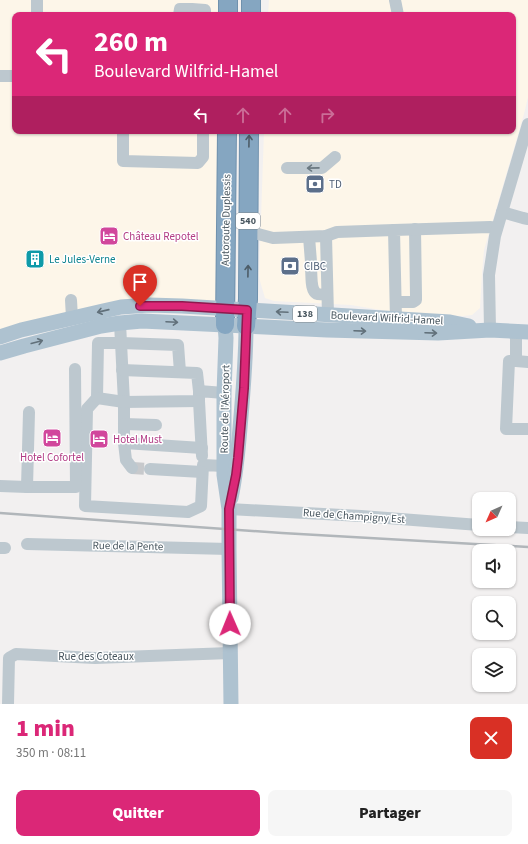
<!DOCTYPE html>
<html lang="fr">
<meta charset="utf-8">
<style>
:root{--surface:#fff;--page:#f6f6f6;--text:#222;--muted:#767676;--accent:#db2777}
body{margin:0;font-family:"Source Sans 3",sans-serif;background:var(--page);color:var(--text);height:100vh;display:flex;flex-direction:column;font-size:15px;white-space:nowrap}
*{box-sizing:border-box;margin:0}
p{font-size:13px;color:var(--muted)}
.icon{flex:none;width:22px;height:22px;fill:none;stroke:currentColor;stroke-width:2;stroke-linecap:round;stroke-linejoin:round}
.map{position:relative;height:704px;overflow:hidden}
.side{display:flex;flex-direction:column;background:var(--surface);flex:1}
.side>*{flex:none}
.banner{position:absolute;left:12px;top:12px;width:504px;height:122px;border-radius:8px;box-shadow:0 1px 3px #0004;background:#db2777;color:#fff;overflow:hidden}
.needle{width:26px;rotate:225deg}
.fabs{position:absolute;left:472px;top:492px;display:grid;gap:8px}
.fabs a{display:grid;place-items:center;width:44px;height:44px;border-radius:8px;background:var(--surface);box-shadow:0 1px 3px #0004;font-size:20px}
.pin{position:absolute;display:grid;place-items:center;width:34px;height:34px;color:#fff;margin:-41px -17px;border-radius:50% 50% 50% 0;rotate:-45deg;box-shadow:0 0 4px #0007}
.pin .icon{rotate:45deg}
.me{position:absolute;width:44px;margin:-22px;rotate:359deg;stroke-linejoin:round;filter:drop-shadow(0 0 3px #0008)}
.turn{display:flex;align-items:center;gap:14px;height:84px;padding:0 16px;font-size:18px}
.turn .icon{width:52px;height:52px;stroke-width:2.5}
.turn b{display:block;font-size:28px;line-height:34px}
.lanes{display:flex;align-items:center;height:38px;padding:0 16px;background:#0003;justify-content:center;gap:20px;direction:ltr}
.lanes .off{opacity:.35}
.round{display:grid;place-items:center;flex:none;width:42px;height:42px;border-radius:8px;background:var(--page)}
.head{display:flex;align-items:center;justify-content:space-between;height:68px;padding:0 16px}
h1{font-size:24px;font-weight:800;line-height:30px;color:var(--accent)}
.primary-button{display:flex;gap:8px;margin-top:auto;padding:8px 16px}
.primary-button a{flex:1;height:46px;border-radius:8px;background:var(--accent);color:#fff;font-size:16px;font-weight:800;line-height:46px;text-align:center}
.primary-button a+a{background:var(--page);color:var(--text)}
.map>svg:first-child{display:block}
</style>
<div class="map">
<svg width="528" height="704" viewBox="0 0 528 704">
<rect width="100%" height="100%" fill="#f2f0f0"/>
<g fill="#fdf6e9">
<path d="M0 0H228V15H15V131H227L225 309 149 305 0 337Z"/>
<path d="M269 0H528V97L524 114 484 250 482 273 480 308 472 315 463 316 438 315 387 311 351 305 274 301 265 298 260 281 259 276 264 131H513V15H268Z"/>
</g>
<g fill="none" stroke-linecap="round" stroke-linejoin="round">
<path stroke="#c7c9cc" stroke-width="12" stroke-dasharray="12 6" stroke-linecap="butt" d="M132 468 150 469"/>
<g stroke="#7091ad" stroke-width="20">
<g id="highway">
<path d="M228 15V0"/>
<path d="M251 15V0"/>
<path d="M225 325 227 131"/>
<path d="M246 326 248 299 249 131"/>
</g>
</g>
<g stroke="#bdc8cf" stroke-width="12">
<path d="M395 0 398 15"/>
<path d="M37 15V0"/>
<path d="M179 15 180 9H192L205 10V15"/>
<path d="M0 76H15"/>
<path d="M123 131V161L198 163 203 157V131"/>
<path d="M287 168H322L335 157"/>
<path d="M502 212 523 218 528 219"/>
<path d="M248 234H258L273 238 326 236 337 232 394 230"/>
<path d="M326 236 328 315"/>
<path d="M309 237 311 262"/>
<path d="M311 270C312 276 310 290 317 294 319 295 325 294 327 294"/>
<path d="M71 300 72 318"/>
<path d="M396 302H413L416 300V296L415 229"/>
<path d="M396 319 394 230 490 227 497 228"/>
<path d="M120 323 124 402V443"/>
<path d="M490 330 489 275 495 236 528 124"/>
<path d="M516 331V361H509L506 429H528"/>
<path d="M516 361 528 362"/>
<path d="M122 370 197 373 199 391"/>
<path d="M180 372 178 345 121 343H98L97 398 87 409 85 506 188 512 201 506 203 465 224 466"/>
<path d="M97 398 124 402 199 401V391L224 393"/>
<path d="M199 401 202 456"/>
<path d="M29 412 27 487H76L75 369"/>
<path d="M124 424 156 425"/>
<path d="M132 468 126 460 124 443 202 448"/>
<path d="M150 469 202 472"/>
<path d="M0 486 27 487"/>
<path d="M229 509 361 516 479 525"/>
<path d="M509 527 528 528"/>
<path d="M27 544 229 549"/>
<path d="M0 548H5"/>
<path d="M8 704 9 658 16 654 95 658 230 653"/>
</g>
<g stroke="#aec2d0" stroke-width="15">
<path d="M225 325 226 338 224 393V475L229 509V549L231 704"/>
<path d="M0 337 21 330 103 311 121 307 149 305 182 306 450 322 469 326"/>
<path d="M0 353 24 346 101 326 120 323 142 321 327 330 438 333 490 330 528 332"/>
<path d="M231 498C236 475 238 452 240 428 243 394 246 360 246 326"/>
</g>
<use href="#highway" stroke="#85a6c1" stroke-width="18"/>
<path stroke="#b1b6ba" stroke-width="2.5" d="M0 513 282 533 528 547"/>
</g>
<defs><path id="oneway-shaft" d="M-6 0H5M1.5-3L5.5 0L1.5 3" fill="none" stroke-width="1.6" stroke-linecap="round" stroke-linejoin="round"/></defs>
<g stroke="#4d5d68">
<use href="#oneway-shaft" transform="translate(249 141) rotate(-89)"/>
<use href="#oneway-shaft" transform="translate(248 271) rotate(-89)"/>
</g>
<use stroke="#6a7880" href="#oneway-shaft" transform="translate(313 168) rotate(179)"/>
<g stroke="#61707a">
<use href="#oneway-shaft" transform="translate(103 311) rotate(167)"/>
<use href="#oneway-shaft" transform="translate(282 312) rotate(-177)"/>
<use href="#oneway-shaft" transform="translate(172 322) rotate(3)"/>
<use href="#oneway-shaft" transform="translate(360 331) rotate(2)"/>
<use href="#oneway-shaft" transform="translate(431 333) rotate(2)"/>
<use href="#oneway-shaft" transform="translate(37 342) rotate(-15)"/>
</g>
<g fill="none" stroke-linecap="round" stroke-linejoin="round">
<g stroke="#8e194d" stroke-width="10">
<path id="route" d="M140 306H182L247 310 244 388 238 458 236 475 229 509 230 624"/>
</g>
<use href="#route" stroke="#db2777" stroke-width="7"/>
</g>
<defs>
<g id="bank-square" transform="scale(1)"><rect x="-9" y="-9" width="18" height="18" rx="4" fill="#5c6f8a" stroke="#fff"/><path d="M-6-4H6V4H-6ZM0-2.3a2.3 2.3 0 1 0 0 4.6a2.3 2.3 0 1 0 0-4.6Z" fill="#fff"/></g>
<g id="hotel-square" transform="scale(1)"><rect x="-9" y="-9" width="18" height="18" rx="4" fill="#d1479c" stroke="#fff"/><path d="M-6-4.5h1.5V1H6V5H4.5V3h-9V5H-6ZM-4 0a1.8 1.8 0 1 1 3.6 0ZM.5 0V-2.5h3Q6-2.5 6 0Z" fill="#fff"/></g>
<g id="building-square" transform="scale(1)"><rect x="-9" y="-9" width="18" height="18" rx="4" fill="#0f9aa8" stroke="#fff"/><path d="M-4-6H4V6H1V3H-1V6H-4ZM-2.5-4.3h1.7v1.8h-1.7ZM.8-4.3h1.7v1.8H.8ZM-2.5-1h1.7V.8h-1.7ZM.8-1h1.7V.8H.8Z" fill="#fff"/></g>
</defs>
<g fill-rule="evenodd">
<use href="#bank-square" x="315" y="184"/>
<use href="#hotel-square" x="109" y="236"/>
<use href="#building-square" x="35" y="259"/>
<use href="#bank-square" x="290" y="266"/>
<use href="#hotel-square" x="52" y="438"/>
<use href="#hotel-square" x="99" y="439"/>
</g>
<g text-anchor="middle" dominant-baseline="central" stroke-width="3" stroke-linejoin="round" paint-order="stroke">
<g fill="#fff" stroke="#7e888e" stroke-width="1">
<rect x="236" y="213" width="24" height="16" rx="3"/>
<rect x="293" y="306" width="24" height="16" rx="3"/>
</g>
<g font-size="10" font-weight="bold" fill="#47555e">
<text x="248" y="221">540</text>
<text x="305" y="314">138</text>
</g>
<g font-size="11" fill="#4e5e75" stroke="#fff" text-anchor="start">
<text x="329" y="184">TD</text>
<text x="304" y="266">CIBC</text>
</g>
<g font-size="11" fill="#47555e" stroke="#fff">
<text transform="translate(226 220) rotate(-89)">Autoroute Duplessis</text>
<text transform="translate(387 318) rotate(3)">Boulevard Wilfrid-Hamel</text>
<text transform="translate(225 409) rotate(-89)">Route de l'Aéroport</text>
<text transform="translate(354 516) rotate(4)">Rue de Champigny Est</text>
<text transform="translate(128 546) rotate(1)">Rue de la Pente</text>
<text x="96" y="656">Rue des Coteaux</text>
</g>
<g font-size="11" fill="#b23c85" stroke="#fff" text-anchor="start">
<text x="123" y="236">Château Repotel</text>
<text x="113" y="439">Hotel Must</text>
<text x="52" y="457" text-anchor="middle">Hotel Cofortel</text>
</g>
<g font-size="11" fill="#0d838f" stroke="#fff" text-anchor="start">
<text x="49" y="259">Le Jules-Verne</text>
</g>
</g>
</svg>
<div class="fabs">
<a><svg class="needle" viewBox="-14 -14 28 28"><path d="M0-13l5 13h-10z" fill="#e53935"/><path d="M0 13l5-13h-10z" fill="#767676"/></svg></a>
<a><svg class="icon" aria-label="sound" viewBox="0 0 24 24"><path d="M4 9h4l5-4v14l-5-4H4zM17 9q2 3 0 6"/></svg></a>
<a><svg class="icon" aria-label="search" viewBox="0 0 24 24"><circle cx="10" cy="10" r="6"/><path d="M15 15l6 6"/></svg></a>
<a><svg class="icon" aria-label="layers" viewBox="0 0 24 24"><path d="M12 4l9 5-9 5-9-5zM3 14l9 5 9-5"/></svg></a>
</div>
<div class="pin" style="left:140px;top:306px;background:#d93025"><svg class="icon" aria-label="arrive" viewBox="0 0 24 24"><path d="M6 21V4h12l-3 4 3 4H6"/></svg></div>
<svg class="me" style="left:230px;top:624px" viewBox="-20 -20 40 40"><circle r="19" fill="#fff"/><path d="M0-13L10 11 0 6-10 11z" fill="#db2777"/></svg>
<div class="banner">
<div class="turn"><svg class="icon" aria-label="left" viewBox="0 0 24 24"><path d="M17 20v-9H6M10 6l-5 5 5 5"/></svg><div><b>260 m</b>Boulevard Wilfrid-Hamel</div></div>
<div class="lanes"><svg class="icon" aria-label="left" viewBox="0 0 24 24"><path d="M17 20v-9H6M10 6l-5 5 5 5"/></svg><svg class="icon off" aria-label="ahead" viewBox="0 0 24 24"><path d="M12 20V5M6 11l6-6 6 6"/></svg><svg class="icon off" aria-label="ahead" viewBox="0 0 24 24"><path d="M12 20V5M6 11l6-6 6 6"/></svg><svg class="icon off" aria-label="right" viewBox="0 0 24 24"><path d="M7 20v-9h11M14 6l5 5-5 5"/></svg></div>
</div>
</div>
<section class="side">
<div class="head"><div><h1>1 min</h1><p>350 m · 08:11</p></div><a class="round" style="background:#d93025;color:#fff"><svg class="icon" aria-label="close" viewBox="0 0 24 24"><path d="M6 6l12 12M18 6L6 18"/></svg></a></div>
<div class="primary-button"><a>Quitter</a><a>Partager</a></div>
</section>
